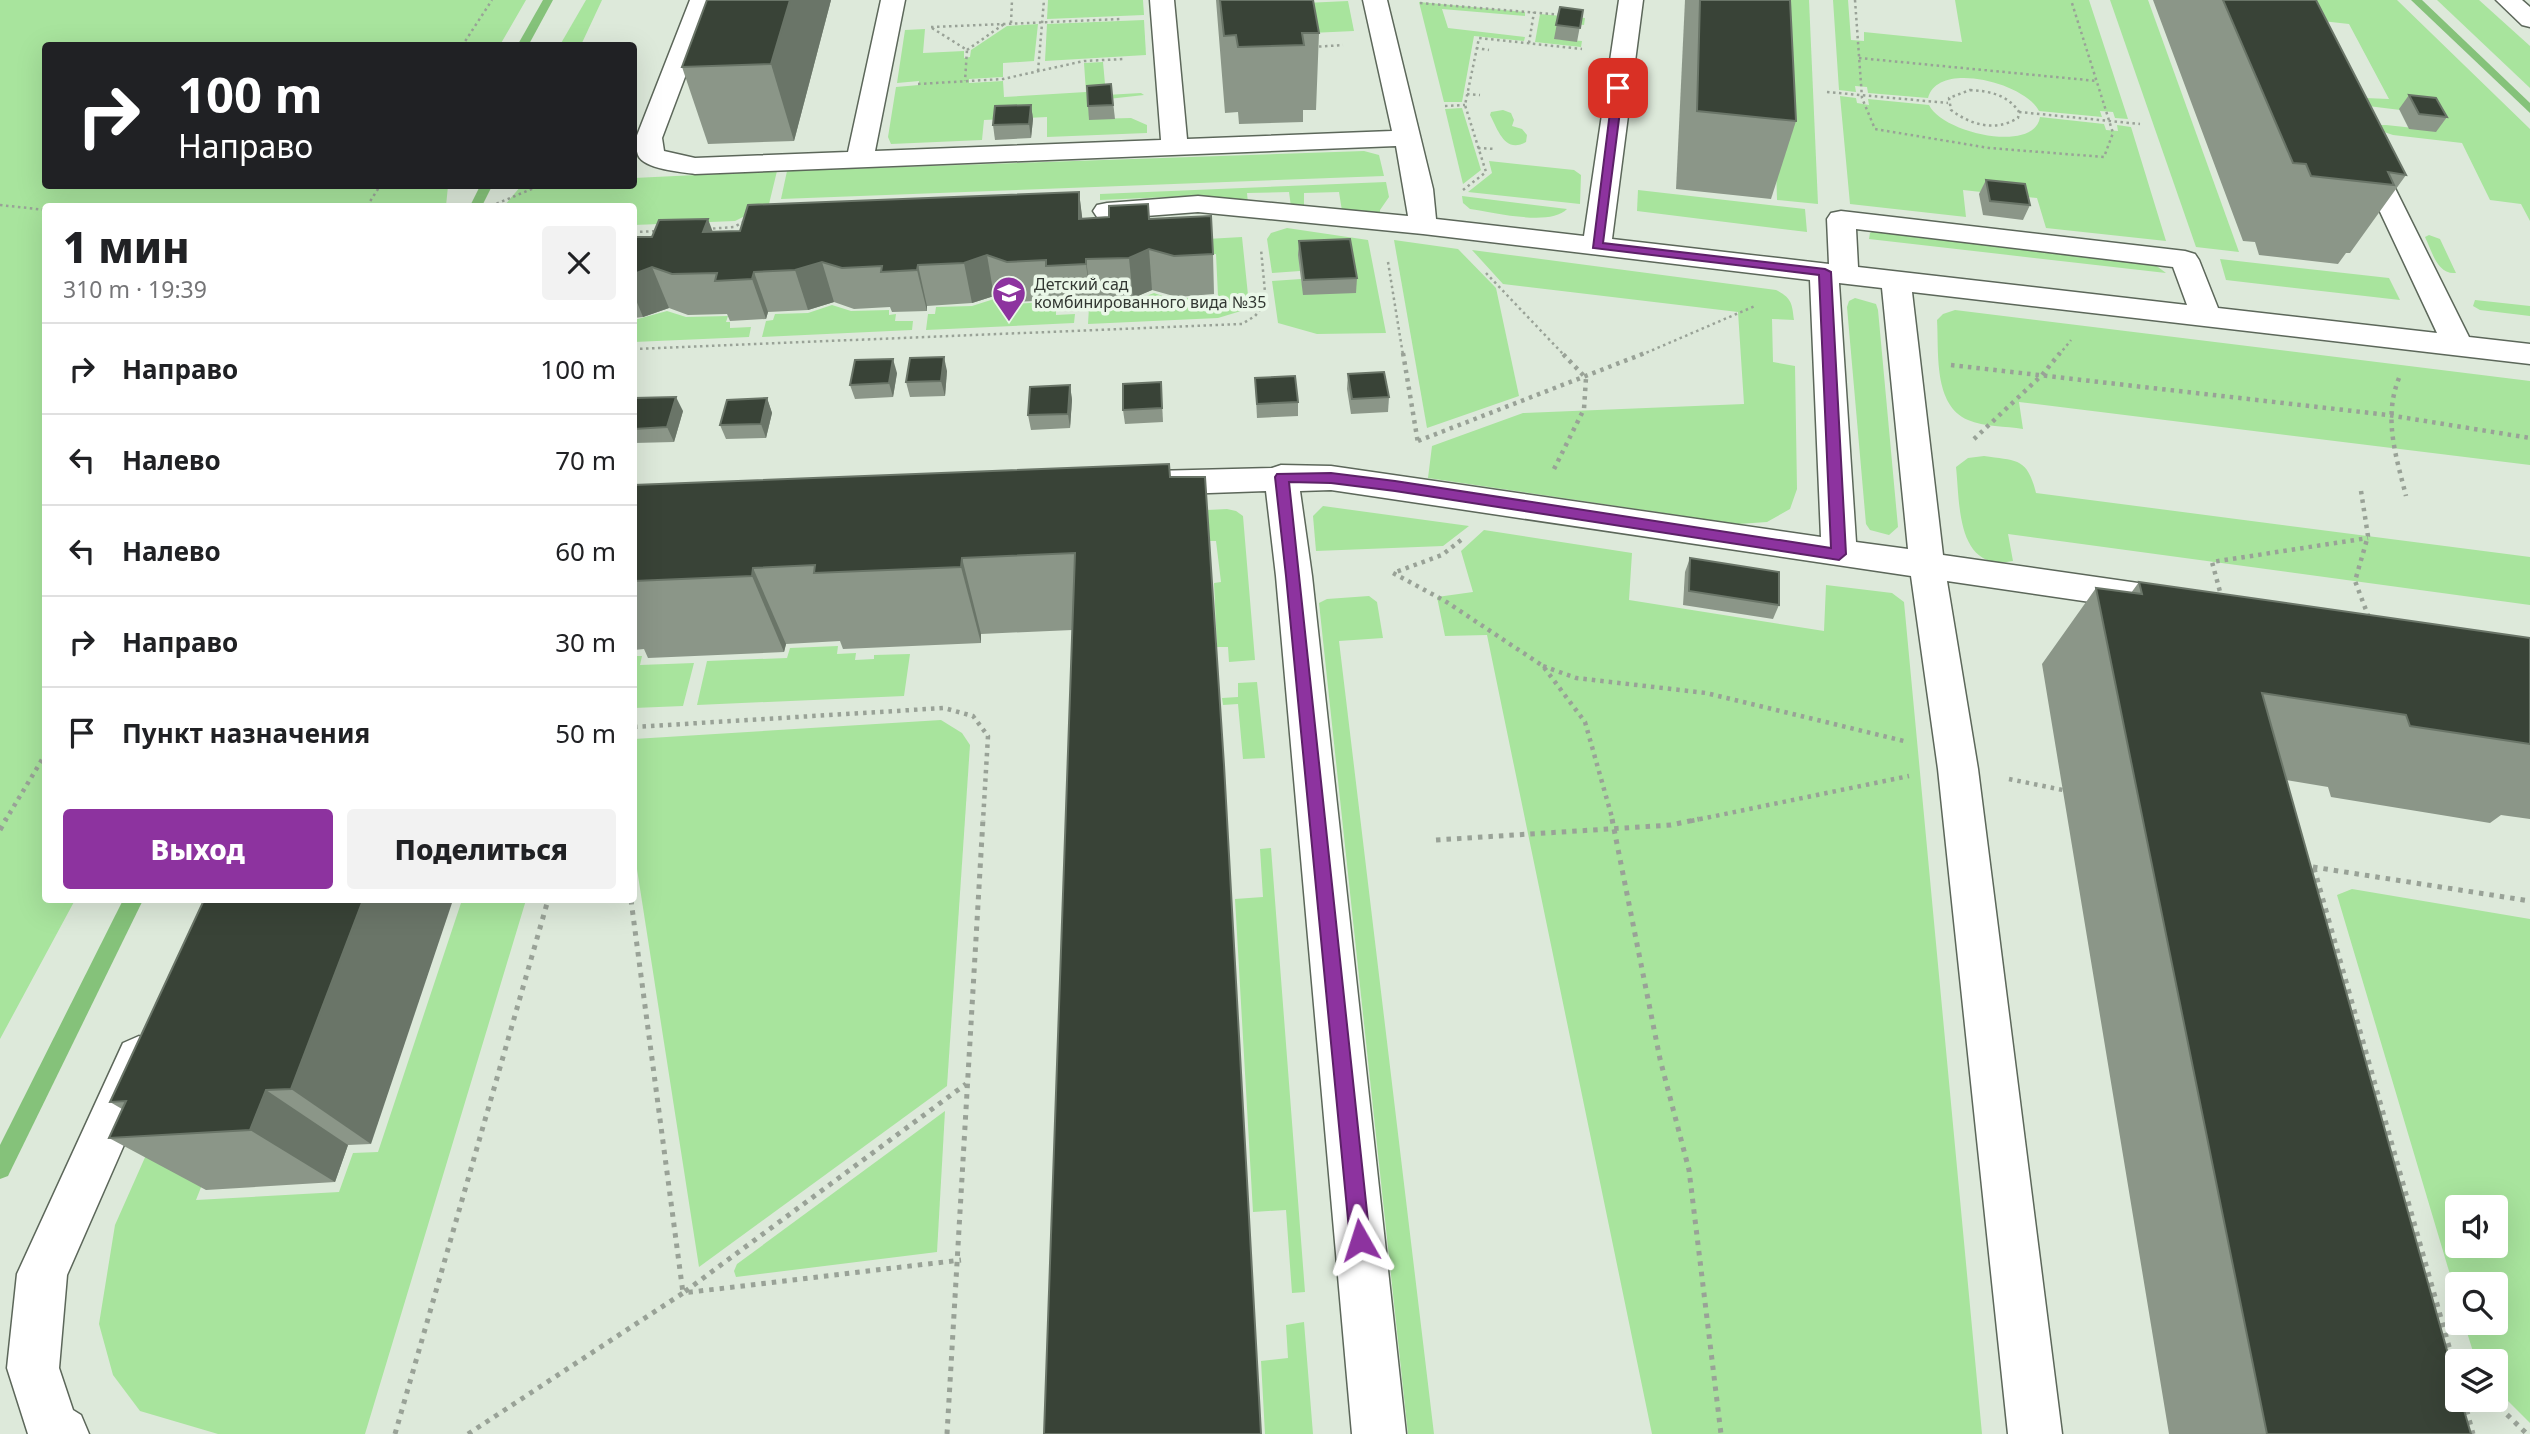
<!DOCTYPE html>
<html lang="ru">
<meta charset="utf-8">
<style>
:root{--surface:#fff;--page:#f2f2f2;--text:#202124;--muted:#757577;--line:#e0e0e0;--accent:#8d339f}
body{margin:0;font-family:"Noto Sans",sans-serif;background:var(--page);color:var(--text);height:100vh;display:flex;flex-direction:column;font-size:26px;white-space:nowrap}
*{box-sizing:border-box;margin:0}
p{font-size:23px;color:var(--muted)}
.icon{flex:none;width:38px;height:38px;fill:none;stroke:currentColor;stroke-width:2;stroke-linecap:round;stroke-linejoin:round}
.map{position:relative;flex:1;overflow:hidden}
.details{position:absolute;left:42px;top:203px;width:595px;height:700px;display:flex;flex-direction:column;background:var(--surface);border-radius:7px;box-shadow:0 7px 28px #0002}
.details>*{flex:none}
.hud{position:absolute;left:42px;top:42px;width:595px;height:147px;border-radius:7px;box-shadow:0 7px 28px #0002;background:#202124;color:#fff;overflow:hidden}
.controls{position:absolute;left:2445px;top:1195px;display:grid;gap:14px}
.controls a{display:grid;place-items:center;width:63px;height:63px;border-radius:7px;background:var(--surface);box-shadow:0 7px 28px #0002;font-size:35px}
.pin{position:absolute;display:grid;place-items:center;width:60px;height:60px;color:#fff;margin:-30px;border-radius:14px;box-shadow:0 4px 10px #0006}
.me{position:absolute;width:77px;margin:-38px;rotate:354deg;stroke-linejoin:round;filter:drop-shadow(0 0 5px #0008)}
.turn{display:flex;align-items:center;gap:24px;height:147px;padding:0 21px;font-size:32px}
.turn .icon{width:91px;height:91px;stroke-width:2.5}
.turn b{display:block;font-size:49px;line-height:60px}
.round{display:grid;place-items:center;flex:none;width:74px;height:74px;border-radius:7px;background:var(--page)}
.head{display:flex;align-items:center;justify-content:space-between;height:119px;padding:0 21px}
h1{font-size:42px;font-weight:800;line-height:52px}
.button{display:flex;gap:14px;margin-top:auto;padding:14px 21px}
.button a{flex:1;height:80px;border-radius:7px;background:var(--accent);color:#fff;font-size:28px;font-weight:800;line-height:80px;text-align:center}
.button a+a{background:var(--page);color:var(--text)}
ul{padding:0;list-style:none}
li{display:flex;align-items:center;gap:21px;height:91px;padding:0 21px;border-top:2px solid var(--line)}
li div{flex:1}
li b{display:block;font-size:26px}
li em{font-style:normal}
.map>svg:first-child{display:block}
</style>
<div class="map">
<svg width="2530" height="1434" viewBox="0 0 2530 1434">
<rect width="100%" height="100%" fill="#dde9da"/>
<g fill="#a8e49d" fill-rule="evenodd">
<path d="M0 0H526L500 45 46 46V186H448L446 206H46V900H75L0 1039Z"/>
<path d="M586 0H602L581 45H560Z"/>
<path d="M1048 0H1143L1144 15 1047 19Z"/>
<path d="M1771 0H1809L1818 204 1777 200Z"/>
<path d="M1833 0H1848L1851 40 1864 41V32L1962 42 1955 0H2089L2128 119 2115 118 2113 112 2100 111 2102 117 2039 111C2025 83 1938 60 1928 98L1868 93 1867 87 1855 86 1856 92 1839 90Z"/>
<path d="M2110 0H2148L2239 252 2196 247Z"/>
<path d="M2306 0H2397L2530 129V221L2521 204 2490 200 2462 143 2393 135 2381 131 2380 125H2386L2433 130 2425 113 2368 106 2365 98 2389 99 2349 24 2322 21Z"/>
<path d="M2437 0H2479L2530 46V88Z"/>
<path d="M1348 1 1354 31 1311 33 1305 3Z"/>
<path d="M1419 2 1525 12V16L1442 9 1448 28 1525 37 1524 41 1474 36 1462 102H1444Z"/>
<path d="M1540 14 1585 18 1584 25 1559 22 1556 39 1582 41 1581 47 1535 42Z"/>
<path d="M1144 20 1146 55 1045 61 1047 24Z"/>
<path d="M1038 24 1034 61 1003 63V77L969 79V83L1003 81 1004 97 1086 92 1084 63 1103 62 1106 95 1141 93 1144 95 1090 101 1091 119 1131 118 1147 125V133L1047 137V117L984 120 982 140 891 144 888 137 896 87 919 85V81L897 83 905 30 925 29 923 53 964 51V58L970 57 971 50 1007 26Z"/>
<path d="M1840 96 1856 98 1857 103 1869 105 1868 99 1929 105C1942 133 2035 154 2040 117L2104 124 2106 130 2118 131 2117 125 2131 127 2166 241 2046 228 2037 198 1963 190 1966 217 1850 204Z"/>
<path d="M1462 108 1481 170 1463 184 1445 109Z"/>
<path d="M1503 110 1511 113 1514 120 1512 126 1522 129 1527 135 1526 142C1505 154 1498 130 1490 115L1491 112Z"/>
<path d="M1364 151 1379 155 1384 176 781 199 787 171Z"/>
<path d="M1489 161 1574 170 1581 175 1580 204 1468 192 1492 173Z"/>
<path d="M777 171 769 204 735 221 634 225V206H504L521 186H634V178Z"/>
<path d="M1386 182 1389 197 1380 210V216L1342 211 1339 192 1304 193V207H1291L1289 192 1247 193 1248 203 1191 196 1100 200V194Z"/>
<path d="M1638 190 1805 209 1807 232 1637 211Z"/>
<path d="M1462 196 1567 209C1550 227 1493 212 1470 209L1463 203Z"/>
<path d="M1287 228 1368 240 1386 333 1317 334 1278 323 1272 281 1301 279 1304 295 1299 255 1300 271 1272 273 1267 239 1271 233Z"/>
<path d="M1875 230 2154 264 2166 273 1869 239 1870 233Z"/>
<path d="M2429 235 2440 239 2456 273C2437 275 2432 251 2425 237Z"/>
<path d="M1242 237 1248 295 1241 311 1218 318 1088 324 1089 307H1098V301L1136 300 1154 293 1171 299 1218 296 1216 254 1173 257 1172 241Z"/>
<path d="M1394 240 1458 249 1496 288 1519 396 1427 428Z"/>
<path d="M1472 250 1776 290C1792 298 1792 304 1794 320L1772 319 1773 362 1795 366 1797 489 1790 509 1767 522 1738 524 1428 478 1432 446 1523 413 1744 404 1738 312 1503 284Z"/>
<path d="M2220 259 2389 278 2400 300 2226 280Z"/>
<path d="M1855 298 1876 304 1878 310 1898 527 1889 535 1870 530 1866 524 1847 307 1849 301Z"/>
<path d="M994 299 1011 304 1049 302V308H1056V315L1075 314 1074 323 926 330 928 314H935L936 307 972 306Z"/>
<path d="M2475 300 2530 306V316L2480 310 2473 306Z"/>
<path d="M832 305 851 311 889 310V315L896 314 895 321H913L912 330 762 337 766 321 773 320 775 314 808 313Z"/>
<path d="M1955 310 2530 381V465L2019 402 2023 429C2006 426 1984 427 1968 420 1933 405 1939 352 1937 320L1943 314Z"/>
<path d="M667 311 686 317 728 316 726 322H730V328L751 327 749 337 634 342V320Z"/>
<path d="M1984 456C2017 461 2027 457 2036 493L2530 557V605L2008 534 2013 561C1956 573 1960 503 1956 467L1968 458Z"/>
<path d="M1323 506 1469 526 1443 546 1316 551 1313 516Z"/>
<path d="M1227 509 1236 511 1243 516 1255 660 1229 662 1228 647H1217L1214 583 1221 582 1216 541H1209L1207 510Z"/>
<path d="M1484 530 1632 553 1629 600 1824 631 1826 585 1892 593 1904 602 1982 1434H1652L1487 635 1445 636 1437 597 1473 592 1461 551Z"/>
<path d="M1369 596 1377 602 1383 638 1339 641 1434 1434H1408L1319 603 1327 599Z"/>
<path d="M838 646 837 654 856 653 855 660 874 659V655L910 654 904 696 697 705 707 661 787 658 790 648Z"/>
<path d="M634 656H642L640 665 694 663 683 706 634 708Z"/>
<path d="M1257 682 1265 758 1243 759 1238 704 1223 705 1222 698 1238 697V683Z"/>
<path d="M941 720 962 733 970 745 947 1086 699 1267 634 850V739Z"/>
<path d="M1271 848 1305 1292 1292 1293 1286 1210 1253 1212 1235 899 1263 897 1260 849Z"/>
<path d="M2352 889 2530 919V1423L2496 1389V1362L2476 1361 2464 1323H2496V1284H2457V1298L2337 895ZM2457 1208H2496V1246H2457Z"/>
<path d="M462 900H526L365 1434H218L140 1411 113 1375 99 1324 115 1225 174 1092 211 1162 196 1200 339 1192 353 1153 378 1152Z"/>
<path d="M945 1111 937 1252 736 1277 734 1271 737 1264Z"/>
<path d="M1304 1322 1313 1434H1265L1261 1361 1288 1358 1286 1325Z"/>
</g>
<g fill="none" stroke-linecap="round" stroke-linejoin="round">
<g fill="#85c27a" fill-rule="evenodd">
<path d="M543 0H553L528 46H517Z"/>
<path d="M2411 0H2422L2530 103V113Z"/>
<path d="M480 186H492L482 206H470Z"/>
<path d="M123 900H143L8 1176 0 1179V1145Z"/>
</g>
<g stroke="#5c675a" stroke-width="3">
<g id="minor">
<path d="M690 0H714L662 138 664 151 695 158 848 152 881 0H905L875 151 1161 140 1150 0H1174L1187 139 1392 131 1363 0H1387L1433 189 1436 219 1584 236 1619 0H1643L1612 239 1829 264 1827 219 1831 213 1841 211 2185 251 2195 254 2199 260 2218 308 2437 333 2352 152 2356 146 2365 144 2374 146 2469 337 2530 344V364L1912 292 1943 555 2145 584 2158 588 2163 597 2158 606 2145 610 1947 581 1978 769 2062 1434H2008L1938 769 1911 576 1331 490 1300 491 1312 576 1406 1434H1352L1276 576 1266 491 1153 495 1141 491 1136 483 1141 475 1153 471 1272 468 1281 465 1331 466 1821 537 1810 280 1423 234 1198 212 1107 219 1097 217 1093 211 1097 205 1107 203 1198 196 1408 216 1396 146 695 174C682 172 643 169 638 155 636 150 636 143 636 138ZM1856 229 2173 267 2187 305 1858 267ZM1839 283 1882 288 1908 549 1856 542Z"/>
<path d="M2496 0H2522L2530 7V27L2522 25Z"/>
<path d="M139 1036 155 1043 162 1058 67 1275 59 1368 73 1410 81 1415 89 1434H28L7 1368 17 1274 123 1043Z"/>
</g>
</g>
<g stroke="#99a297" stroke-width="2.5" stroke-dasharray="2.5 3.5" stroke-linecap="butt">
<path d="M1855 0 1862 98 1875 129 1989 148 2104 157 2113 133 2071 0"/>
<path d="M1420 3 1564 15"/>
<path d="M1011 23 1012 0"/>
<path d="M931 27 1122 19"/>
<path d="M932 28 967 50 965 81"/>
<path d="M1529 43 1534 12"/>
<path d="M462 46 492 0"/>
<path d="M1313 47 1343 45"/>
<path d="M1476 48 1489 50"/>
<path d="M967 50 1004 24"/>
<path d="M1859 58 2097 81"/>
<path d="M1038 71 1044 0"/>
<path d="M918 84 1003 79 1084 61 1124 59"/>
<path d="M1970 90C1990 91 2008 95 2019 112L2018 118C1995 132 1971 125 1951 110L1949 98Z"/>
<path d="M1827 92 1948 103"/>
<path d="M1467 94 1480 95"/>
<path d="M1445 106 1465 105"/>
<path d="M2019 112 2140 124"/>
<path d="M1478 148 1495 149"/>
<path d="M1463 190 1486 172 1465 105 1479 38 1582 49"/>
<path d="M0 205 46 210"/>
<path d="M367 206 380 186"/>
<path d="M491 206 539 186"/>
<path d="M707 229 734 227 745 221"/>
<path d="M634 232 659 231"/>
<path d="M1388 262 1403 355"/>
<path d="M1486 273 1564 355"/>
<path d="M634 349 1242 324 1255 316 1266 303 1261 249"/>
<path d="M1641 355 1755 306"/>
<path d="M2059 355 2071 340"/>
</g>
<g stroke="#99a297" stroke-width="4.5" stroke-dasharray="3.5 5" stroke-linecap="butt">
<path d="M1403 353 1418 443"/>
<path d="M1951 365 2388 415 2530 438"/>
<path d="M2399 378C2383 418 2396 456 2406 496"/>
<path d="M1974 439 2042 375 2060 353"/>
<path d="M1418 441 1645 353"/>
<path d="M1554 469 1584 409 1586 378 1562 353"/>
<path d="M2361 491 2368 536 2355 581 2369 618"/>
<path d="M1461 540 1442 555 1393 573 1445 601 1543 666 1585 722 1613 821"/>
<path d="M2222 599 2212 562 2368 538"/>
<path d="M1543 666 1576 678 1706 693 1904 741"/>
<path d="M634 727 944 708 973 716 988 736 983 821"/>
<path d="M2009 779 2063 790"/>
<path d="M5 821 46 753"/>
<path d="M1691 821 1909 776"/>
</g>
<g stroke="#99a297" stroke-width="5" stroke-dasharray="4.5 6" stroke-linecap="butt">
<path d="M1612 819 1660 1059 1689 1170 1721 1434"/>
<path d="M0 830 6 819"/>
<path d="M1436 840 1671 825 1699 819"/>
<path d="M2313 867 2530 901"/>
<path d="M2314 868 2457 1375"/>
<path d="M631 900 683 1293 966 1084"/>
<path d="M2464 1400 2473 1434"/>
<path d="M2492 1400 2527 1434"/>
<path d="M395 1434 548 900"/>
<path d="M468 1434 683 1293 961 1260"/>
<path d="M947 1434 983 819"/>
</g>
<use href="#minor" fill="#fff" fill-rule="evenodd"/>
</g>
<g fill="#8b9688">
<path d="M831 0 794 141 708 144 682 67Z"/>
<path d="M1216 0H1313L1319 33 1316 110H1303V122L1239 124 1238 112 1225 113Z"/>
<path d="M1685 0H1790L1796 121 1771 199 1676 189Z"/>
<path d="M2153 0H2316L2406 175 2350 253H2346L2338 264 2259 255 2255 242 2243 241Z"/>
<path d="M1560 7 1583 10 1577 42 1554 39Z"/>
<path d="M1111 84 1115 119 1089 120 1088 106Z"/>
<path d="M2409 95 2447 117 2436 132 2409 129 2399 109Z"/>
<path d="M1031 105 1033 119 1031 138 995 140 993 125Z"/>
<path d="M1986 180 2030 205 2023 220 1983 215 1979 194Z"/>
<path d="M1079 192 1082 218 1149 219 1213 254 1214 294 1177 297 1152 290 1133 298 1091 299V305L1052 307 1051 300 1014 302 994 296 972 303 927 306V311L892 312 890 307 854 309 834 302 808 310 768 312 766 319 730 321 727 314 688 315 669 308 643 317 634 318V237L713 232 740 231Z"/>
<path d="M1299 241 1357 278 1356 293 1303 295 1298 255Z"/>
<path d="M947 371 945 396 910 397 906 382Z"/>
<path d="M897 373 893 397 855 399 850 385Z"/>
<path d="M1348 374 1389 397 1388 412 1351 414 1347 389Z"/>
<path d="M1255 378 1298 402V416L1257 418Z"/>
<path d="M1161 382 1163 422 1125 424 1123 410Z"/>
<path d="M1070 385 1072 400 1070 428 1031 430 1028 415Z"/>
<path d="M634 398 683 411 674 442 634 443Z"/>
<path d="M767 398 772 413 766 438 726 439 720 425Z"/>
<path d="M1169 464 1170 477 1072 630 981 634V643L843 649 840 641 786 644 784 652 648 658 644 649 634 650V485Z"/>
<path d="M1690 558 1779 605 1773 619 1683 605 1685 572Z"/>
<path d="M2139 582 2530 638V819L2501 815 2490 823 2331 797 2328 787 2286 780 2471 1434H2169L2042 664 2096 588 2131 593Z"/>
<path d="M204 900 371 1144 348 1145 335 1182 206 1190 109 1138 122 1109 110 1102Z"/>
</g>
<g fill="#6a7568">
<path d="M790 0H831L794 141 771 64Z"/>
<path d="M1031 105 1033 119 1031 138 1029 124Z"/>
<path d="M1079 192 1084 232 1079 219Z"/>
<path d="M708 219 723 259 703 232Z"/>
<path d="M1149 249 1152 290 1133 298 1129 258Z"/>
<path d="M987 255 994 296 972 303 964 263Z"/>
<path d="M1086 259 1091 299V305L1086 264Z"/>
<path d="M822 262 834 302 808 310 795 270Z"/>
<path d="M918 265 927 306V311L917 270Z"/>
<path d="M652 267 669 308 643 317 634 295V274Z"/>
<path d="M754 272 768 312 766 319 752 279Z"/>
<path d="M944 357 947 371 945 396 941 381Z"/>
<path d="M893 359 897 373 893 397 889 383Z"/>
<path d="M1070 385 1072 400 1070 428 1068 414Z"/>
<path d="M676 397 683 411 674 442 667 427Z"/>
<path d="M767 398 772 413 766 438 761 424Z"/>
<path d="M962 558 981 634V643L961 567Z"/>
<path d="M753 568 786 644 784 652 752 576Z"/>
<path d="M363 900H453L371 1144 291 1089Z"/>
<path d="M266 1090 348 1145 335 1182 250 1130Z"/>
</g>
<g fill="#394337" stroke="#6a7568" stroke-width="2">
<path d="M707 0H790L771 64 682 67Z"/>
<path d="M1220 0H1313L1319 33H1302L1304 45 1238 47 1236 35 1224 36Z"/>
<path d="M1700 0H1790L1796 121 1697 111Z"/>
<path d="M2223 0H2316L2406 175 2388 172 2394 185 2311 176 2306 164 2293 163Z"/>
<path d="M1560 7 1583 10 1580 28 1556 25Z"/>
<path d="M1111 84 1113 105 1088 106 1087 86Z"/>
<path d="M2409 95 2436 98 2447 117 2419 114Z"/>
<path d="M1031 105 1029 124 993 125 995 106Z"/>
<path d="M1986 180 2025 184 2030 205 1990 201Z"/>
<path d="M1079 192V219L1109 217V206L1148 204 1149 219 1211 216 1213 254 1174 256 1149 249 1129 258 1086 259V264L1046 266V260L1007 262 987 255 964 263 918 265 917 270 881 272 882 266 842 268 822 262 795 270 754 272 752 279 715 281 717 273 672 274 652 267 634 274V237H652L659 220 708 219 703 232 740 231 748 205Z"/>
<path d="M1350 239 1357 278 1304 280 1299 241Z"/>
<path d="M944 357 941 381 906 382 910 358Z"/>
<path d="M893 359 889 383 850 385 855 360Z"/>
<path d="M1384 372 1389 397 1352 399 1348 374Z"/>
<path d="M1295 376 1298 402 1257 404 1255 378Z"/>
<path d="M1161 382 1162 408 1123 410V384Z"/>
<path d="M1070 385 1068 414 1028 415 1030 387Z"/>
<path d="M676 397 667 427 634 429V398Z"/>
<path d="M767 398 761 424 720 425 727 400Z"/>
<path d="M1169 464 1170 477H1205L1224 765 1261 1434H1044L1075 553 962 558 961 567 814 573 815 565 753 568 752 576 634 581V485Z"/>
<path d="M1690 558 1779 572V605L1689 591Z"/>
<path d="M2139 582 2530 638V744L2410 726 2406 715 2262 693 2457 1386V1400H2461L2471 1434H2267L2096 588 2142 594Z"/>
<path d="M204 900H363L291 1089 266 1090 250 1130 109 1138 126 1101 110 1102Z"/>
</g>
<path fill="#8d339f" stroke="#5c2167" stroke-width="2" d="M1618 85 1623 88 1603 243 1825 269 1831 272 1846 554 1839 560 1395 491 1331 483 1289 482 1370 1240 1367 1248 1360 1251 1353 1248 1350 1240 1286 576 1275 477 1277 474 1331 473 1395 481 1831 548 1819 275 1593 248 1613 88Z"/>
<defs>
<g id="school-pin" transform="scale(1.75)"><path d="M0 17L-7.5 6A9.5 9.5 0 1 1 7.5 6Z" fill="#8d339f" stroke="#eaf7e8"/><path d="M0-5L7-2L0 1L-7-2ZM-4 1L0 2.5L4 1V4Q0 6-4 4Z" fill="#fff"/></g>
</defs>
<g fill-rule="evenodd">
<use href="#school-pin" x="1009" y="293"/>
</g>
<g text-anchor="middle" dominant-baseline="central" stroke-width="7" stroke-linejoin="round" paint-order="stroke">
<g font-size="16" fill="#323732" stroke="#eaf7e8" text-anchor="start">
<text x="1034" y="284">Детский сад<tspan x="1034" dy="18">комбинированного вида №35</tspan></text>
</g>
</g>
</svg>
<div class="controls">
<a><svg class="icon" aria-label="sound" viewBox="0 0 24 24"><path d="M4 9h4l5-4v14l-5-4H4zM17 9q2 3 0 6"/></svg></a>
<a><svg class="icon" aria-label="search" viewBox="0 0 24 24"><circle cx="10" cy="10" r="6"/><path d="M15 15l6 6"/></svg></a>
<a><svg class="icon" aria-label="layers" viewBox="0 0 24 24"><path d="M12 4l9 5-9 5-9-5zM3 14l9 5 9-5"/></svg></a>
</div>
<div class="pin" style="left:1618px;top:88px;background:#d93025"><svg class="icon" aria-label="arrive" viewBox="0 0 24 24"><path d="M6 21V4h12l-3 4 3 4H6"/></svg></div>
<svg class="me" style="left:1360px;top:1240px" viewBox="-20 -20 40 40"><path d="M0-17L14 15 0 8-14 15z" fill="#8d339f" stroke="#fff" stroke-width="4"/></svg>
<div class="hud">
<div class="turn"><svg class="icon" aria-label="right" viewBox="0 0 24 24"><path d="M7 20v-9h11M14 6l5 5-5 5"/></svg><div><b>100 m</b>Направо</div></div>
</div>
<section class="details">
<div class="head"><div><h1>1 мин</h1><p>310 m · 19:39</p></div><a class="round"><svg class="icon" aria-label="close" viewBox="0 0 24 24"><path d="M6 6l12 12M18 6L6 18"/></svg></a></div>
<ul>
<li><svg class="icon" aria-label="right" viewBox="0 0 24 24"><path d="M7 20v-9h11M14 6l5 5-5 5"/></svg><div><b>Направо</b></div><em>100 m</em></li>
<li><svg class="icon" aria-label="left" viewBox="0 0 24 24"><path d="M17 20v-9H6M10 6l-5 5 5 5"/></svg><div><b>Налево</b></div><em>70 m</em></li>
<li><svg class="icon" aria-label="left" viewBox="0 0 24 24"><path d="M17 20v-9H6M10 6l-5 5 5 5"/></svg><div><b>Налево</b></div><em>60 m</em></li>
<li><svg class="icon" aria-label="right" viewBox="0 0 24 24"><path d="M7 20v-9h11M14 6l5 5-5 5"/></svg><div><b>Направо</b></div><em>30 m</em></li>
<li><svg class="icon" aria-label="arrive" viewBox="0 0 24 24"><path d="M6 21V4h12l-3 4 3 4H6"/></svg><div><b>Пункт назначения</b></div><em>50 m</em></li>
</ul>
<div class="button"><a>Выход</a><a>Поделиться</a></div>
</section>
</div>
